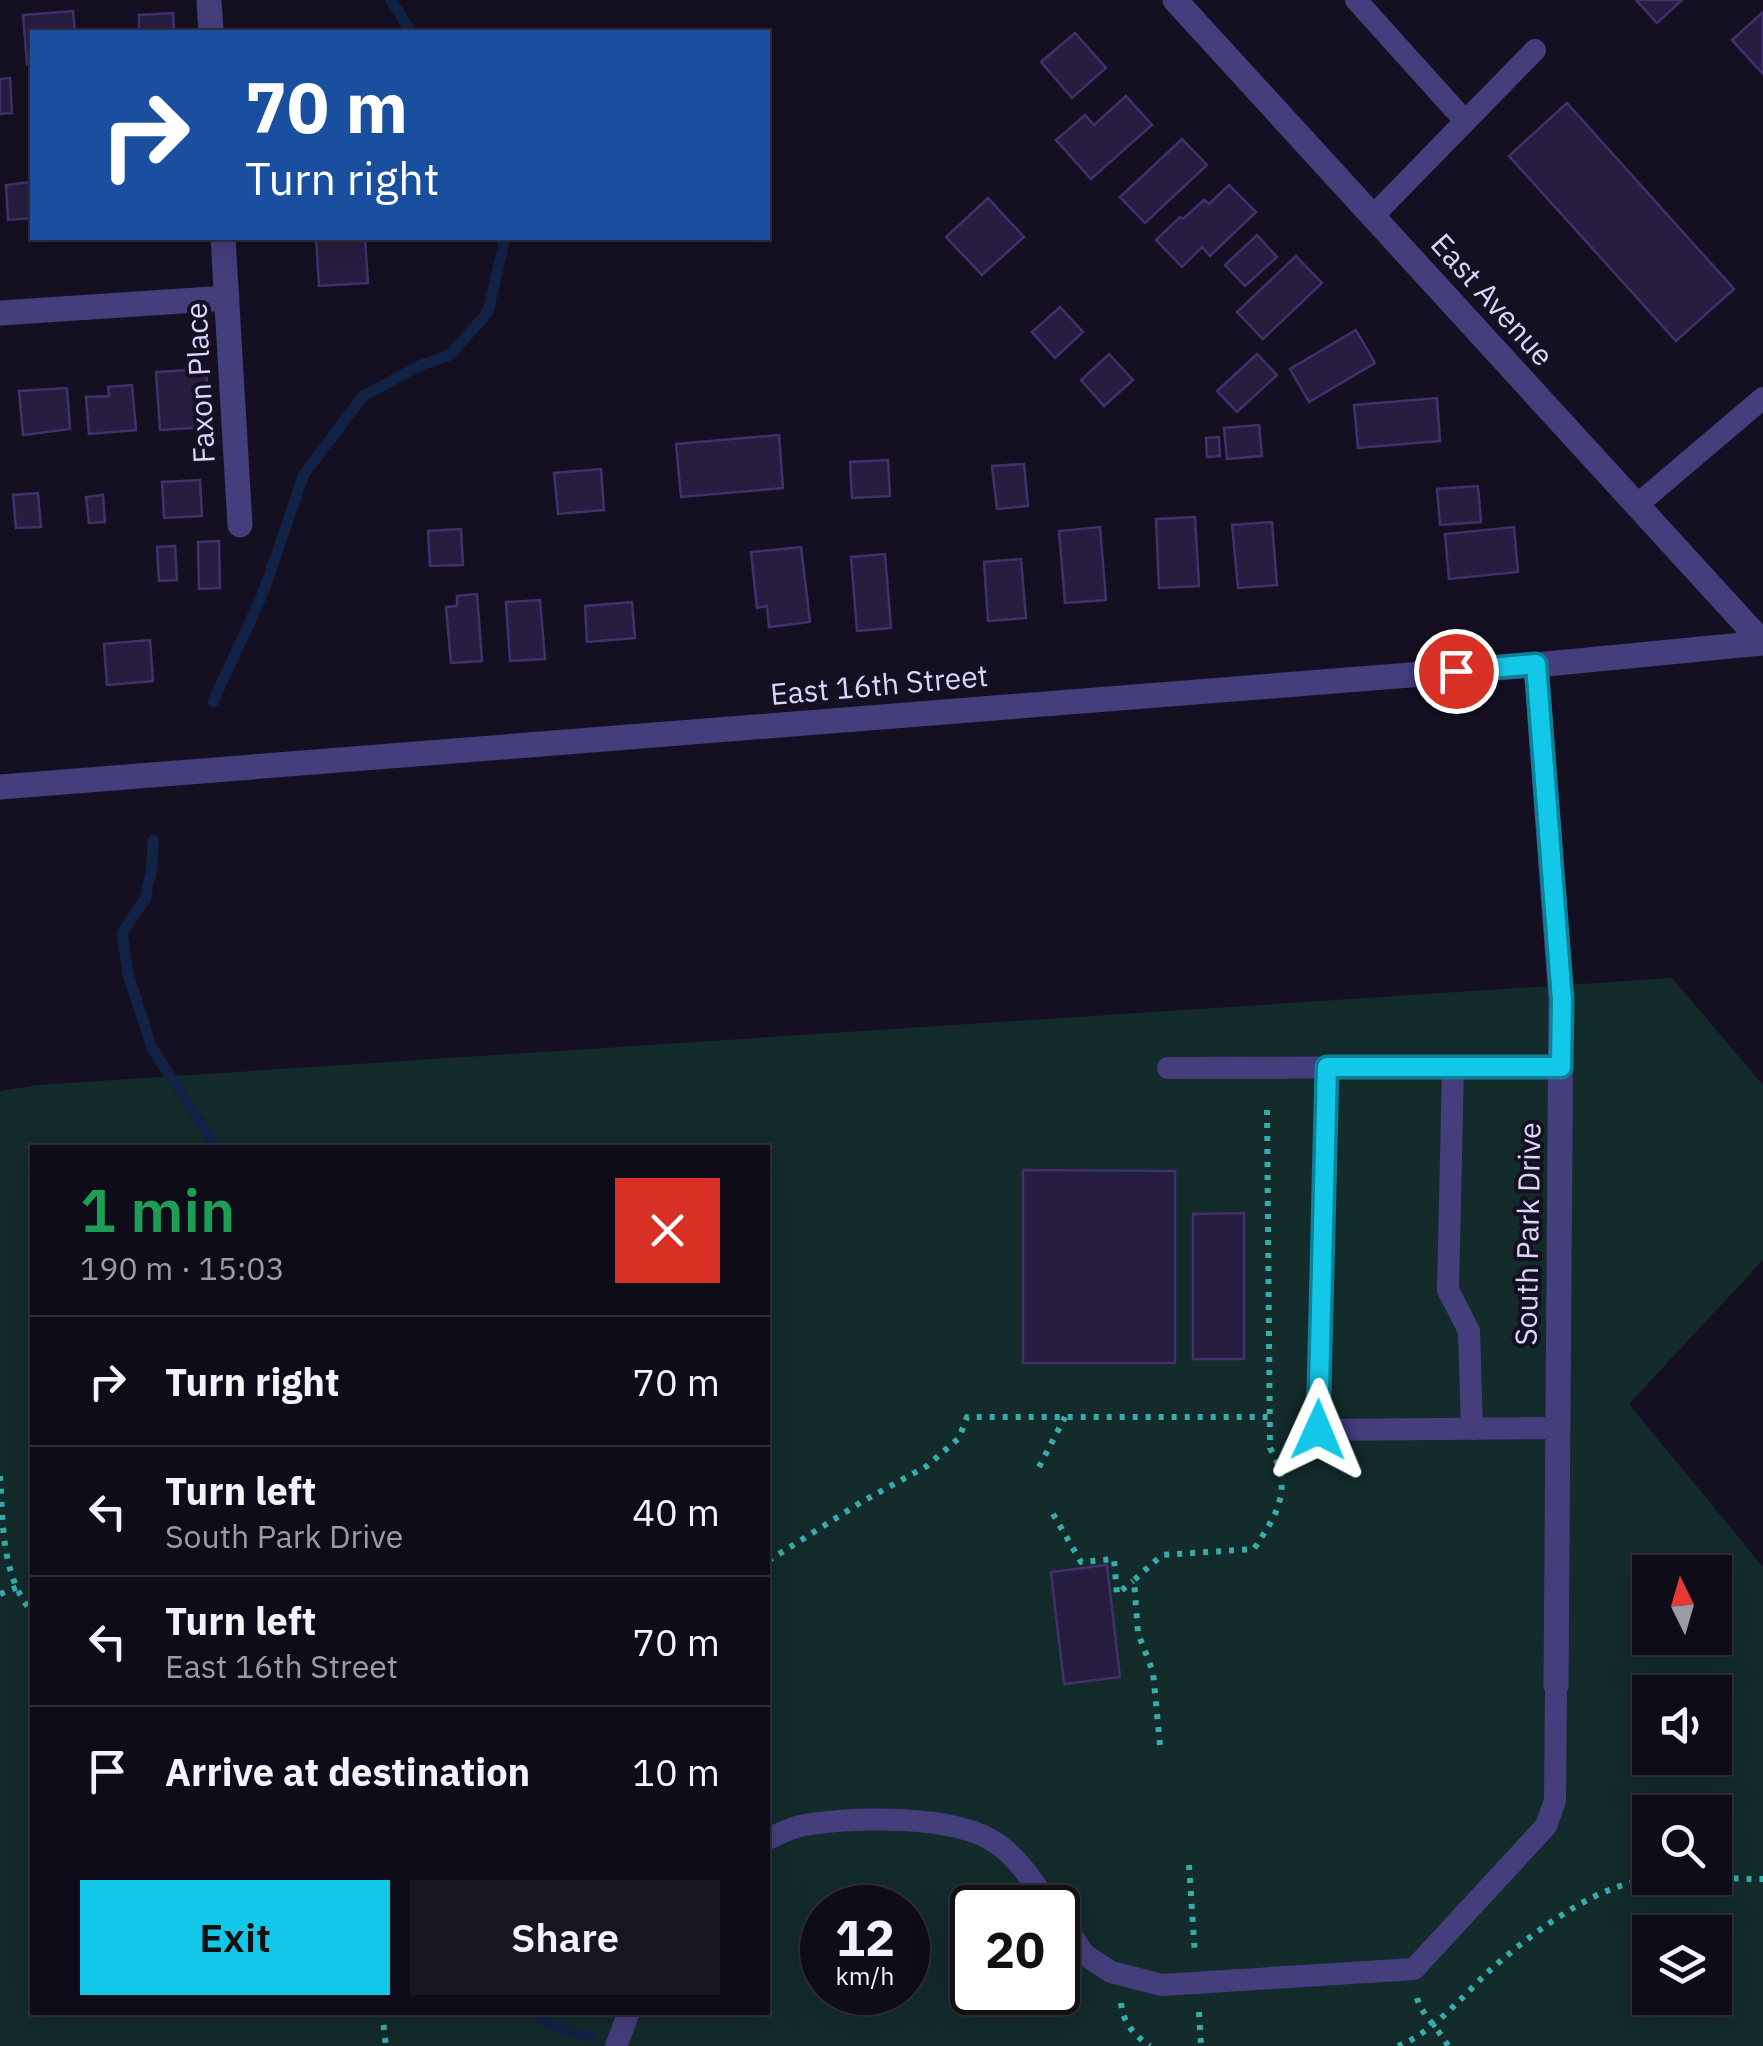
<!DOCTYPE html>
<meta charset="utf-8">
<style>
:root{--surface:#0f0c1a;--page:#181523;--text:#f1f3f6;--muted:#9b9ba2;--line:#2f2c39;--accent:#13c7e9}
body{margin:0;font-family:"IBM Plex Sans",sans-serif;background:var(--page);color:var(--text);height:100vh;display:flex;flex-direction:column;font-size:38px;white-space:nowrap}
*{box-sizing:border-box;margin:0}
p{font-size:32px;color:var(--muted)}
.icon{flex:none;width:55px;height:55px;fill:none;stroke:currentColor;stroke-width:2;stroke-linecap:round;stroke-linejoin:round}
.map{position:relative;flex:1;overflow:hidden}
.drawer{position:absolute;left:30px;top:1145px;width:740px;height:870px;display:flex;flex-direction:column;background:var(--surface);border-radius:0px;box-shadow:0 10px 40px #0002,0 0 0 2px var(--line)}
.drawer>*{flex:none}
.hud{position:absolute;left:30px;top:30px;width:740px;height:210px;border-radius:0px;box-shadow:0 10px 40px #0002,0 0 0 2px var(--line);background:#1a4fa0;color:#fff;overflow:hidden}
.needle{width:65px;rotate:355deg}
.tools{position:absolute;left:1632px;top:1555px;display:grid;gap:20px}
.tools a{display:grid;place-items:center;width:100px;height:100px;border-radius:0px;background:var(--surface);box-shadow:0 10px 40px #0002,0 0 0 2px var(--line);font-size:50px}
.speed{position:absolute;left:800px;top:1885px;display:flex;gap:20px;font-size:50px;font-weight:700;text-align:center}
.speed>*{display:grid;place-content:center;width:130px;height:130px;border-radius:50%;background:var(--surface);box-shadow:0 10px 40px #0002,0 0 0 2px var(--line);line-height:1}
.speed small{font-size:25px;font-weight:400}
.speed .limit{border:5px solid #111;border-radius:15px;background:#fff;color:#111}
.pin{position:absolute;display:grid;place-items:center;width:85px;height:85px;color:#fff;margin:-42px;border:5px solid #fff;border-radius:50%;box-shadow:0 2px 10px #0007}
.me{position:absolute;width:110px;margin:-55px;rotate:1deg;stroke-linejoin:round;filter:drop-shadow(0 0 8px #0008)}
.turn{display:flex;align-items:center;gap:35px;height:210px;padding:0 50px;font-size:45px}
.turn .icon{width:130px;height:130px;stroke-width:2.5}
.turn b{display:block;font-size:70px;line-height:85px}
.round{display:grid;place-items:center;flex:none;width:105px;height:105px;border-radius:0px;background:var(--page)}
.summary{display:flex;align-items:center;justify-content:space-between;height:170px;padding:0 50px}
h1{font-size:60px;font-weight:600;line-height:75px;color:#1e9e55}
.button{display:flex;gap:20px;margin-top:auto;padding:20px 50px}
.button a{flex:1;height:115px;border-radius:0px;background:var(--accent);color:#111;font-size:40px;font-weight:600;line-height:115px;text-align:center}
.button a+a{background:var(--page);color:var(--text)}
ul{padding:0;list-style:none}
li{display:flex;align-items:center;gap:30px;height:130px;padding:0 50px;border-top:2px solid var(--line)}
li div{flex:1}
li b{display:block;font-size:38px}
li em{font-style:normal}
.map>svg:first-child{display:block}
</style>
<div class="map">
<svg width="1763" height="2046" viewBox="0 0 1763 2046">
<rect width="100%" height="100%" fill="#141022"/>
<path fill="#132b2b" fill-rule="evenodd" d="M1672 978 1763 1085V1260L1629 1404 1763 1567V2046H0V1091L38 1085ZM32 1148H768V2012H32ZM1650 1572H1715V1638H1650ZM1650 1692H1715V1758H1650ZM1650 1812H1715V1878H1650ZM822 1908H908V1992H822ZM972 1908H1058V1992H972ZM1650 1932H1715V1998H1650Z"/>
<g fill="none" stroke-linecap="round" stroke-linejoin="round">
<g stroke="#122244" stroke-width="11">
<path d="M391 0 411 32"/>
<path d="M213 702 263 593 304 474 363 396 421 365 450 355 488 312 505 238"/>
<path d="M153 840 152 867 145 899 122 933 128 974 152 1048 217 1148"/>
<path d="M537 2012 548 2025 592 2038"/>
</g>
</g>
<g fill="#271d41" stroke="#40316b" stroke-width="2.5">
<path d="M1636 0H1682L1657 23Z"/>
<path d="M73 11 75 32H32V64H27L23 15Z"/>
<path d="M1763 12V74L1732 40Z"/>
<path d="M173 13 174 32H139V15Z"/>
<path d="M1075 33 1106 68 1072 98 1041 62Z"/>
<path d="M10 78 12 113 0 114V79Z"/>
<path d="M1126 96 1152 125 1091 179 1056 140 1085 115 1094 125Z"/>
<path d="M1567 103 1734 289 1676 341 1509 156Z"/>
<path d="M1182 139 1207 165 1145 223 1120 197Z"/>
<path d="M32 182V218L8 220 6 185Z"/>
<path d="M1229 185 1256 212 1210 256 1202 247 1182 267 1156 240 1180 217 1183 219 1204 200 1209 204Z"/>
<path d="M988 198 1024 237 982 275 946 237Z"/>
<path d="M1257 235 1277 257 1245 286 1225 265Z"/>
<path d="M316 238H365L368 283 319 286Z"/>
<path d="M1296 256 1322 283 1263 339 1237 312Z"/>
<path d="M1060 307 1083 332 1055 358 1032 332Z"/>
<path d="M1356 330 1375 363 1309 402 1290 369Z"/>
<path d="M1109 354 1133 380 1104 406 1081 380Z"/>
<path d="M1257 354 1277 375 1237 412 1217 391Z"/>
<path d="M206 369 210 427 160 430 156 372Z"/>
<path d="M132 385 136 430 89 434 86 397 109 396 108 387Z"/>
<path d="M67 388 70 429 23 435 19 391Z"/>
<path d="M1437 398 1440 441 1358 448 1354 405Z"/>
<path d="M1259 425 1262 456 1227 459 1224 428Z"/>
<path d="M779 435 783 488 681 497 676 444Z"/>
<path d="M1219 437 1220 456 1207 457 1206 438Z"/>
<path d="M888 460 890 496 852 498 850 462Z"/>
<path d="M1024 464 1028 506 997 509 992 466Z"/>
<path d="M601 469 604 510 558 514 554 473Z"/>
<path d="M200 480 202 516 164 518 162 482Z"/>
<path d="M1478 486 1481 522 1440 525 1437 489Z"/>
<path d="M38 493 41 527 16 528 13 495Z"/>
<path d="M103 495 105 522 89 523 86 497Z"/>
<path d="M1195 517 1199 586 1159 588 1156 519Z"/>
<path d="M1272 522 1277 585 1238 588 1232 525Z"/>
<path d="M1100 527 1106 600 1065 603 1059 531Z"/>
<path d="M1514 527 1518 572 1449 579 1445 534Z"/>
<path d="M461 529 463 565 430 566 428 531Z"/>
<path d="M219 541 220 588 199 589 198 542Z"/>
<path d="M175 546 177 580 159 581 157 547Z"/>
<path d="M801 547 810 622 769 627 767 606 757 608 751 552Z"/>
<path d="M885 554 891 628 857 631 851 557Z"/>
<path d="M1021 559 1026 618 988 621 984 562Z"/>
<path d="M477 594 482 661 451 663 446 607 457 606V596Z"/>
<path d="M540 600 545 659 510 661 506 602Z"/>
<path d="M632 602 635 638 587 642 585 606Z"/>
<path d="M150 640 153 681 107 685 104 644Z"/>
<path d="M1023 1170 1175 1171V1363H1023Z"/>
<path d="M1244 1213V1359H1193V1214Z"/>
<path d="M1107 1565 1120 1677 1064 1684 1051 1572Z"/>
</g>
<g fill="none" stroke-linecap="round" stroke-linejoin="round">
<g stroke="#38abab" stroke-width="6" stroke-dasharray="5 8" stroke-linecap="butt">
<path d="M1039 1467 1065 1417"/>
<path d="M0 1476C3 1522 1 1576 32 1612"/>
<path d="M1053 1514 1081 1562 1114 1559 1117 1594 1133 1581"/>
<path d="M768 1561 863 1501 927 1466 959 1438 967 1417H1269"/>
<path d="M0 1594 18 1587"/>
<path d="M1160 1745 1153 1672 1138 1633 1134 1580 1162 1555 1254 1549C1277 1514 1294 1489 1270 1448L1267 1110"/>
<path d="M1189 1865 1195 1955"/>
<path d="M1417 1998C1421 2014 1440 2030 1448 2046"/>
<path d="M1121 2003C1123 2023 1134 2035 1150 2046"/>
<path d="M382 2012 386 2046"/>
<path d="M1199 2012 1201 2046"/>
<path d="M1398 2046C1432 2033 1461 1998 1487 1973 1523 1940 1583 1894 1631 1883 1673 1874 1720 1879 1763 1879"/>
</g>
<g stroke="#443e7d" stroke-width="22">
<path d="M1356 0 1465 121"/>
<path d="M1373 216 1535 50"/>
<path d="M1637 505 1763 398"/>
<path d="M1327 1067 1318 1430 1558 1428"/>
<path d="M1453 1067 1448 1290 1469 1331 1472 1429"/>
<path d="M1168 1068 1561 1067"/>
<path d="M768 1839C779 1834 792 1827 804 1825 854 1817 954 1814 996 1843 1020 1859 1035 1885 1051 1908"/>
<path d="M1058 1916 1085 1955 1111 1972 1162 1985 1414 1969 1546 1826 1555 1801 1556 1685"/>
<path d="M616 2046 629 2012"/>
</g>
<g stroke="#443e7d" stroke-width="25">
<path d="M209 0 211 32"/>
<path d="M223 238 240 525"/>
<path d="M0 313 227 298"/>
<path d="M1536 665 1561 1000 1556 1685"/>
</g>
<g stroke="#443e7d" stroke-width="25">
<path d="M1175 0 1763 643"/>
<path d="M0 787 1536 665 1763 643"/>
</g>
</g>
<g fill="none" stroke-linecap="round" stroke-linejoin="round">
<g stroke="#0c8197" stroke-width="25">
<path id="route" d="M1318 1430 1327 1067H1561L1562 1000 1536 664 1456 671"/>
</g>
<use href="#route" stroke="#13c7e9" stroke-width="18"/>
</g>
<g text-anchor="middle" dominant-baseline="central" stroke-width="8" stroke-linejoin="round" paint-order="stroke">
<g font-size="30" fill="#dbd4fc" stroke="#141022">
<text transform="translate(1493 299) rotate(48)">East Avenue</text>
<text transform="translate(199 383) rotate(-93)">Faxon Place</text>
<text transform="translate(879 684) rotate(-5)">East 16th Street</text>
<text transform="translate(1527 1234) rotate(-89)">South Park Drive</text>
</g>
</g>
</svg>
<div class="tools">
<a><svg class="needle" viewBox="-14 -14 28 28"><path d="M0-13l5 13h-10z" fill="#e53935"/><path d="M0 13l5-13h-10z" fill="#9b9ba2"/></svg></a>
<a><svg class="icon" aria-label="sound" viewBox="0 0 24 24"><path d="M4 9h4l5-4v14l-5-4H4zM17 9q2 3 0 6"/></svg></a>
<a><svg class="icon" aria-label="search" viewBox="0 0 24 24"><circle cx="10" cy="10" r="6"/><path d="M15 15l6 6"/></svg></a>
<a><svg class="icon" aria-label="layers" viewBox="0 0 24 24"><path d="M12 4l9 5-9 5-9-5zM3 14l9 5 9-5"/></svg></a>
</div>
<div class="speed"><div>12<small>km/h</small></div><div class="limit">20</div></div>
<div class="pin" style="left:1456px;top:671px;background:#d93025"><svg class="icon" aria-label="arrive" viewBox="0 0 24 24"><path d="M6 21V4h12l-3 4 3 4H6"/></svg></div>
<svg class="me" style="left:1318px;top:1430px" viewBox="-20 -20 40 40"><path d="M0-17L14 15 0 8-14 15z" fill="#13c7e9" stroke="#fff" stroke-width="4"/></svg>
<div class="hud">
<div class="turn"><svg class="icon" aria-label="right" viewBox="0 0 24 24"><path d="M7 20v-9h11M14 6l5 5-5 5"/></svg><div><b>70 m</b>Turn right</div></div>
</div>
<section class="drawer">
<div class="summary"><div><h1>1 min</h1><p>190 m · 15:03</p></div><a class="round" style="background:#d93025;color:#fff"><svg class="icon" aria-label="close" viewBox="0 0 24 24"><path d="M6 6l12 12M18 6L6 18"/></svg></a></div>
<ul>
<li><svg class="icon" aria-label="right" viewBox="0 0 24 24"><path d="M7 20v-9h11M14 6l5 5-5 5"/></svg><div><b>Turn right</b></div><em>70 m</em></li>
<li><svg class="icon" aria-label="left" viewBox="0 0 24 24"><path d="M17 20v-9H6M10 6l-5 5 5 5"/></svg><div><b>Turn left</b><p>South Park Drive</p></div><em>40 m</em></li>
<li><svg class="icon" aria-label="left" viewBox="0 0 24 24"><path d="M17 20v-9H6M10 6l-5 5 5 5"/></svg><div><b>Turn left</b><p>East 16th Street</p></div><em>70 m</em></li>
<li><svg class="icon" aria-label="arrive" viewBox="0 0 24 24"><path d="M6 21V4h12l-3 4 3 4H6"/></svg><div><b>Arrive at destination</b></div><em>10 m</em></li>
</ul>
<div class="button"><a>Exit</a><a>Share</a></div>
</section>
</div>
